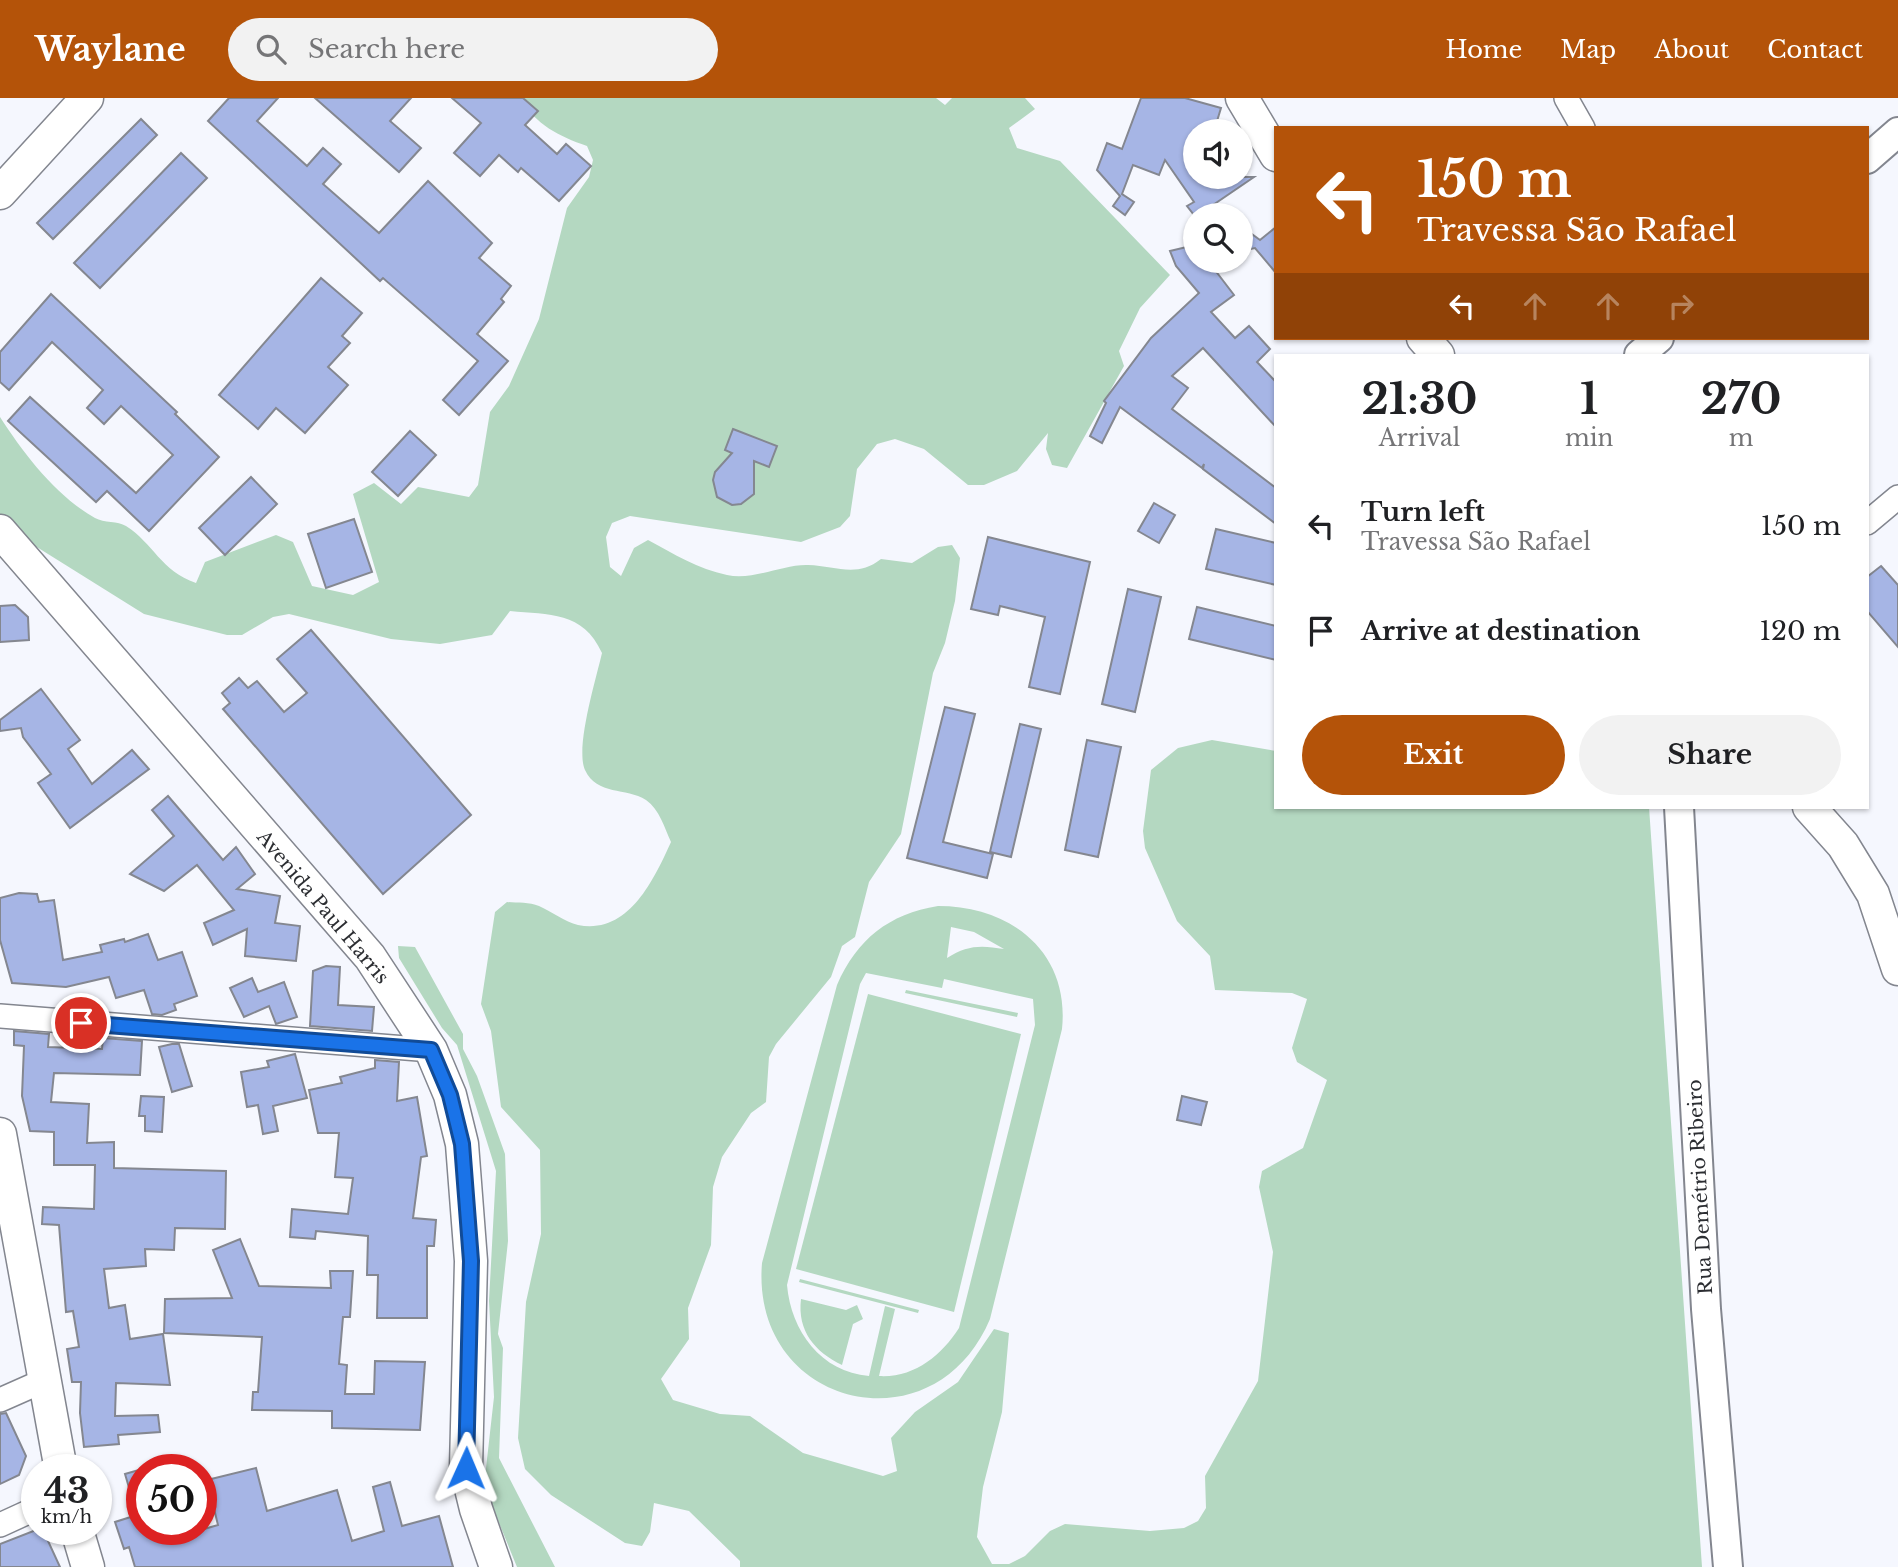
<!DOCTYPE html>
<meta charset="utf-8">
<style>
:root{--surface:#fff;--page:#f2f2f2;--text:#202124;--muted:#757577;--accent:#b45309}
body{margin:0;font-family:"Libre Baskerville",serif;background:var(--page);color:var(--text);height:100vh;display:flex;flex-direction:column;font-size:26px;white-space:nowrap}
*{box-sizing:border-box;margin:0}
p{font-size:23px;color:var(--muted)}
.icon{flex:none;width:38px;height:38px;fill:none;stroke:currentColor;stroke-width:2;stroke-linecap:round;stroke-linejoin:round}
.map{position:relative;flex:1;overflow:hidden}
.details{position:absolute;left:1274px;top:256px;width:595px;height:455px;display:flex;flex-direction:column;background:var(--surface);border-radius:0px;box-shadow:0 2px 5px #0004}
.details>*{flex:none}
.guide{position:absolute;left:1274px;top:28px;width:595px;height:214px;border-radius:0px;box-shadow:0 2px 5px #0004;background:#b45309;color:#fff;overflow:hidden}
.controls{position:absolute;left:1183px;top:21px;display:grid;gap:14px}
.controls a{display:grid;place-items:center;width:70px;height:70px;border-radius:50%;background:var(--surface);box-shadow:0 2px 5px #0004;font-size:35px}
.speed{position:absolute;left:21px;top:1356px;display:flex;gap:14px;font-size:35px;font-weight:700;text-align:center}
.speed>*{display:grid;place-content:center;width:91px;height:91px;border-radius:50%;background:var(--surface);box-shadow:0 2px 5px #0004;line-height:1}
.speed small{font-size:18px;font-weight:400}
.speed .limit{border:10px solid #d22;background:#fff;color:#111}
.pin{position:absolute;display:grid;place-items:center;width:60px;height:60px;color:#fff;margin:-30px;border:4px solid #fff;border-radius:50%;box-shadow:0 2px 7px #0007}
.me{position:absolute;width:77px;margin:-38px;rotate:1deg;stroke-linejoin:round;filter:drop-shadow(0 0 5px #0008)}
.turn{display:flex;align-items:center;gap:24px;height:147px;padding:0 28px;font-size:32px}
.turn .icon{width:91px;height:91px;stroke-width:2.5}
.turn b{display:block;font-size:49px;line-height:60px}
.lanes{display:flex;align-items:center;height:66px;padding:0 28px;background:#0003;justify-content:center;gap:35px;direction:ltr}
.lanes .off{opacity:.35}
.eta{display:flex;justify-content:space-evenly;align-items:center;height:119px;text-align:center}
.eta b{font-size:42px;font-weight:700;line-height:49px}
.action{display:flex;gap:14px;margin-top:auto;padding:14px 28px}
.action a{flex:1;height:80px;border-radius:42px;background:var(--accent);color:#fff;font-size:28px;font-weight:700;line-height:80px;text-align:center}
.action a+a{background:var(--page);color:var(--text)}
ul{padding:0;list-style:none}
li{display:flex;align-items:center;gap:21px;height:105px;padding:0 28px}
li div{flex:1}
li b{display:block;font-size:26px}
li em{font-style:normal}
header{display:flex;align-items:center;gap:42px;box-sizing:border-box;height:98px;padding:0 35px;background:var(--accent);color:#fff}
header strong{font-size:33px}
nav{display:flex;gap:38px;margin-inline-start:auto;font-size:24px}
.search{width:490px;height:63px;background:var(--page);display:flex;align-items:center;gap:18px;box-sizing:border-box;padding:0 24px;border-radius:38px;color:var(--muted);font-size:26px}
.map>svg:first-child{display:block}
</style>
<header>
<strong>Waylane</strong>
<div class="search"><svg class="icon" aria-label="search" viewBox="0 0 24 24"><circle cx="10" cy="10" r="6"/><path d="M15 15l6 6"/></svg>Search here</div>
<nav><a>Home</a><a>Map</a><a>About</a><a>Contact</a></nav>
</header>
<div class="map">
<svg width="1898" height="1469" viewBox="0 0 1898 1469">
<rect width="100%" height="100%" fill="#f5f7fe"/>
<g fill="#b4d8c1" fill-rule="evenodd">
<path d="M519 0H936L945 7 952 0H1025L1035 11 1009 30 1017 50 1060 63 1170 177 1140 210 1119 253 1124 268 1067 370 1052 367 1046 351 1048 335 1017 373 984 387H968L924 351 895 341 877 346 857 371 850 418 840 429 801 444 630 418 612 425 606 439 610 469 621 478 634 450 648 442C674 456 698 471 727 477 753 483 783 466 808 467 836 468 857 480 881 461L912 465 938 449 952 447 960 460 955 503 945 545 933 575 901 736 869 784 855 839 842 848 831 879 776 946 769 959 766 1004 751 1015 722 1059 713 1089 711 1147 688 1210 689 1241 661 1281 673 1302 720 1316 750 1318 803 1355 883 1378 897 1373 891 1340 915 1314 958 1284 994 1231 1009 1235 1002 1314 983 1389 977 1439 992 1466H1009L1025 1458 1050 1433 1065 1426 1150 1433 1184 1430 1198 1423 1206 1410 1205 1378 1258 1283 1273 1154 1259 1089 1262 1073 1303 1050 1327 982 1297 964 1292 950 1307 901 1292 895 1215 892 1210 858 1177 823 1145 750 1143 733 1151 672 1178 650 1212 642 1276 653V709H1649L1702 1469H740V1463L689 1413 654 1405 650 1434 642 1448 625 1445 551 1397 525 1371 518 1340 526 1204 541 1136 540 1052 501 1009 491 933 481 906 495 814 507 804C517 805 529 804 539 808 551 813 565 824 578 827 629 837 654 781 671 744 664 729 660 712 646 702 626 689 597 698 585 672 575 650 596 581 602 555 583 513 549 517 510 513L492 537 440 546 391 541 289 516 273 519 242 537H227L144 516 0 426V319C24 356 56 398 95 420 104 425 118 423 126 428 153 445 161 473 196 485L205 464 276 437 293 444 312 488 353 497 379 484 353 396 374 385 401 406 418 389 469 399 478 387 490 314 509 288 539 221 567 110 589 79 593 62 587 48C558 38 537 27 519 0Z"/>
<path d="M938 808C1011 808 1070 854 1062 931L990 1221C934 1354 750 1309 762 1165L837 887C857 841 889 816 938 808ZM951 829 974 834 1004 851C981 847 967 847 947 860ZM866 875 942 890 944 881 1033 901 1035 927 959 1230C941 1258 914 1280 879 1278L895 1211 885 1208 869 1278C821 1274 791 1233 787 1187L860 886Z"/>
<path d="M398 848 415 849 463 936V951L477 978 505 1056 508 1143 498 1236 503 1250 499 1360 555 1469H517L484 1388 494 1299 489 1203 496 1073 457 947 442 930 399 860Z"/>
<path d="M906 892 1018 915 1017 919 905 895Z"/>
<path d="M868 896 1021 936 954 1214 796 1171Z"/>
<path d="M800 1181 919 1212 918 1215 799 1184Z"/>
<path d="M801 1201 846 1212 857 1207 863 1221 853 1226 842 1267C815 1254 797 1233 801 1201Z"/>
</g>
<g fill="#a6b5e5" stroke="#848790" stroke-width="2">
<path d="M229 0H278L257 23 307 68 323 50 341 66 323 86 379 135 428 83 492 145 479 160 511 188 501 201 504 204 477 236 508 263 459 317 443 302 478 263 383 180 380 183 208 23Z"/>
<path d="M315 0H411L390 23 421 50 399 74Z"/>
<path d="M452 0H523L538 13 525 27 557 56 566 46 591 68 559 103 521 70 518 74 499 57 480 78 454 55 481 25Z"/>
<path d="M1141 0H1185L1221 10 1214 33H1195V79H1254L1213 107 1227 117H1194L1187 108 1194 104 1165 62 1159 77 1133 67 1122 96 1134 104 1125 117 1113 108 1120 98 1097 72 1107 45 1122 51Z"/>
<path d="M141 21 157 37 53 141 37 125Z"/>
<path d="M181 55 207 80 100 190 74 165Z"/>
<path d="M1241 128 1260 142 1276 129V175L1255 150 1241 153Z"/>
<path d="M1195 147V163H1208L1234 197 1211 214 1235 240 1249 228 1270 251 1257 264 1276 284V329L1203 250 1172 278 1188 290 1172 311 1276 390V426L1203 371 1204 366 1202 370 1120 309 1102 345 1090 338 1106 305 1104 303 1151 240 1199 195 1176 168 1170 153Z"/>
<path d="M321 180 362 215 342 238 350 245 328 269 348 287 305 335 276 310 258 331 219 297Z"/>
<path d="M51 196 177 314 175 316 219 359 149 433 107 393 96 404 8 323 30 299 136 395 173 357 121 308 104 326 87 310 103 292 52 244 9 292 0 284V254Z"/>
<path d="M733 331 777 348 769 369 754 363V396L741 406 732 407 717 399 713 382 715 374 732 355 725 352Z"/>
<path d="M410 333 436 357 398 398 372 374Z"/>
<path d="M251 379 277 406 225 457 199 430Z"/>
<path d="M1154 405 1175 417 1159 445 1138 433Z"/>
<path d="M354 421 372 474 326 490 308 436Z"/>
<path d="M1216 431 1276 445V487L1206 471Z"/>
<path d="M988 439 1090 464 1060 596 1029 589 1045 519 1000 508 998 517 971 511Z"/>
<path d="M1881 468 1898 487V549L1867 513V479Z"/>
<path d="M1128 491 1161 499 1135 614 1102 606Z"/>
<path d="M15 507 28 519 29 542 0 544V508Z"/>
<path d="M1197 509 1276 528V562L1189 541Z"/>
<path d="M311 532 471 717 383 796 223 611 230 605 222 595 239 580 248 590 257 583 284 614 307 595 277 561Z"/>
<path d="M41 591 80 642 68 651 92 686 132 652 149 671 70 730 38 685 51 676 23 639 21 630 0 633V622Z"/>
<path d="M945 609 975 616 943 744 993 756 987 780 907 760Z"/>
<path d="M1020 626 1041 631 1011 759 990 754Z"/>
<path d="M1087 642 1121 649 1098 759 1065 752Z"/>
<path d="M168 698 223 762 236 749 255 776 237 791 280 798 275 825 300 828 296 863 245 858 247 831 213 847 204 825 234 812 197 767 164 793 130 776 174 738 152 712Z"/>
<path d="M19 795 37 796 39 804 54 802 63 862 102 854 100 847 124 841 125 844 148 836 158 862 182 854 197 898 174 906 176 912 162 917 152 916 144 892 116 900 109 879 66 889 12 885 0 842V800Z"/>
<path d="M326 868 340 869 338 907 374 909 372 933 310 928 313 873Z"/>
<path d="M252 880 258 894 284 884 297 919 276 926 269 908 244 919 230 890Z"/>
<path d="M14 933 49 936 48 949 102 951 103 940 142 943 140 977 54 975 51 1004 89 1006 87 1045 114 1044V1070L226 1073 225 1131 175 1130 174 1152 145 1151 146 1168 104 1171 109 1210 125 1207 130 1241 163 1236 170 1287 116 1285 115 1318 158 1317 160 1334 118 1337 119 1346 84 1349 80 1315 81 1284H72L67 1251 79 1249 73 1213 66 1214 59 1127 42 1126 43 1109 94 1111 95 1067H54V1034L30 1033 22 998 24 948 14 947Z"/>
<path d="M172 946H179L192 988 172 994 159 949Z"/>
<path d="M295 956 307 1000 273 1008 278 1033 263 1036 258 1007 247 1009 241 974 269 969 267 963Z"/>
<path d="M375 962 399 964 397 1003 417 999 427 1058 421 1059 413 1120 436 1122 434 1148H427V1220H377L378 1177H367L368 1138 316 1133 315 1141 290 1139 292 1111 348 1116 353 1080 335 1079 339 1035H318L309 992 342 985 340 979 375 970Z"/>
<path d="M141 998 164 999 162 1034 145 1033V1018H139Z"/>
<path d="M1182 998 1207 1004 1201 1027 1177 1022Z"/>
<path d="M240 1141 259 1188 331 1190 330 1173H353L350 1219H343L339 1266 347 1267 345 1296H374L375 1263 425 1264 420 1332 332 1330V1313L252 1312 253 1294H258L262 1239 164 1235 165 1201 232 1200 213 1152Z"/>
<path d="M6 1315 26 1358 19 1377 0 1386V1316Z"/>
<path d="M256 1370 267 1413 337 1392 352 1443 384 1433 373 1389 390 1384 402 1428 439 1418 453 1469H135L129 1449 124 1451 115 1424 137 1417 125 1376 142 1371V1432H163L166 1442 218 1427 207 1382Z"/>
<path d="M36 1432H43L60 1469H0V1446Z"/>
</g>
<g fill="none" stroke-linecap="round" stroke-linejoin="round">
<g stroke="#83868f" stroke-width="26">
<g id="minor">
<path d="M1566 0 1583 30"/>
<path d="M1867 425 1898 399"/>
<path d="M0 918 431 952"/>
<path d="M0 1302 43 1283"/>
<path d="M0 1427 37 1410"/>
</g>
</g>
<g stroke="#83868f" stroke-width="32">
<g id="tertiary">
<path d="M1867 61 1898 34"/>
<path d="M1639 257 1659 240"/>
<path d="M1679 709 1706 1211 1728 1469"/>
</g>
</g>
<g stroke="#83868f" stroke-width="35">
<g id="secondary">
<path d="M1242 0 1276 57"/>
<path d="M0 95 87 0"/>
<path d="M1423 240 1438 257"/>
<path d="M0 433 370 859 431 952 450 997 462 1046 471 1163 466 1370 476 1411 496 1469"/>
<path d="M1809 709 1843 747 1873 796 1898 871"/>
<path d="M0 1036 61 1372"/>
<path d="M77 1432 88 1469"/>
</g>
</g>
<use href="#minor" stroke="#fff" stroke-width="23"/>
<use href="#tertiary" stroke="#fff" stroke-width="28"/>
<use href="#secondary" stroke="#fff" stroke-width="32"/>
</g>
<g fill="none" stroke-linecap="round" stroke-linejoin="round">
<g stroke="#114b97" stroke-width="18">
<path id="route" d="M81 925 431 952 450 997 462 1046 471 1163 466 1370"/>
</g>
<use href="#route" stroke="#1a73e8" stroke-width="12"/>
</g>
<g text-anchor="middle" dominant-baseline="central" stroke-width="5" stroke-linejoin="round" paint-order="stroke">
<g font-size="19" fill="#2c2e32" stroke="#fff">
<text transform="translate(323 809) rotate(50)">Avenida Paul Harris</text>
<text transform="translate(1700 1089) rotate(-93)">Rua Demétrio Ribeiro</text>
</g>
</g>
</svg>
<div class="controls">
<a><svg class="icon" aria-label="sound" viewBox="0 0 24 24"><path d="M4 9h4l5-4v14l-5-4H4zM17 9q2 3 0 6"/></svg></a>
<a><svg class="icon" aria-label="search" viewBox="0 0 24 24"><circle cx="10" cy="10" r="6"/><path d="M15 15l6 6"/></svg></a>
</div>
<div class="speed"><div>43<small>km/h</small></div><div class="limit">50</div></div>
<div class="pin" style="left:81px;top:925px;background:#d93025"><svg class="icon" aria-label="arrive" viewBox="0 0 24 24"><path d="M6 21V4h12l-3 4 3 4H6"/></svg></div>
<svg class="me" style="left:466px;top:1370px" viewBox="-20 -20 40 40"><path d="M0-17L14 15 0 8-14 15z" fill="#1a73e8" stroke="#fff" stroke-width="4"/></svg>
<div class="guide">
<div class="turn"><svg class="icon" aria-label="left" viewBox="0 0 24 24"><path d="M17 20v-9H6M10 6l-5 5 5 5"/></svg><div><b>150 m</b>Travessa São Rafael</div></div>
<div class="lanes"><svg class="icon" aria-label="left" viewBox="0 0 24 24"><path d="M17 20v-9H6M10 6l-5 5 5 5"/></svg><svg class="icon off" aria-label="ahead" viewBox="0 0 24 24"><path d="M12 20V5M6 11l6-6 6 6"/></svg><svg class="icon off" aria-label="ahead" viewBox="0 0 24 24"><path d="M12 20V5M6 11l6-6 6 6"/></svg><svg class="icon off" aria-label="right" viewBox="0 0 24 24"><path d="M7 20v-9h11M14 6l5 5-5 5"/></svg></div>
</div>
<section class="details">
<div class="eta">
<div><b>21:30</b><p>Arrival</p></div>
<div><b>1</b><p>min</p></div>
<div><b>270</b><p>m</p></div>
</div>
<ul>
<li><svg class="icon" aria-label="left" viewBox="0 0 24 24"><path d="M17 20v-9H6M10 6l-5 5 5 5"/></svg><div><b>Turn left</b><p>Travessa São Rafael</p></div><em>150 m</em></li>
<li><svg class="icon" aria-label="arrive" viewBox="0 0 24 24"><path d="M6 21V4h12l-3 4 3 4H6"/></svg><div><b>Arrive at destination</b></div><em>120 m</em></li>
</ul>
<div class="action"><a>Exit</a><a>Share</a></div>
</section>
</div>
